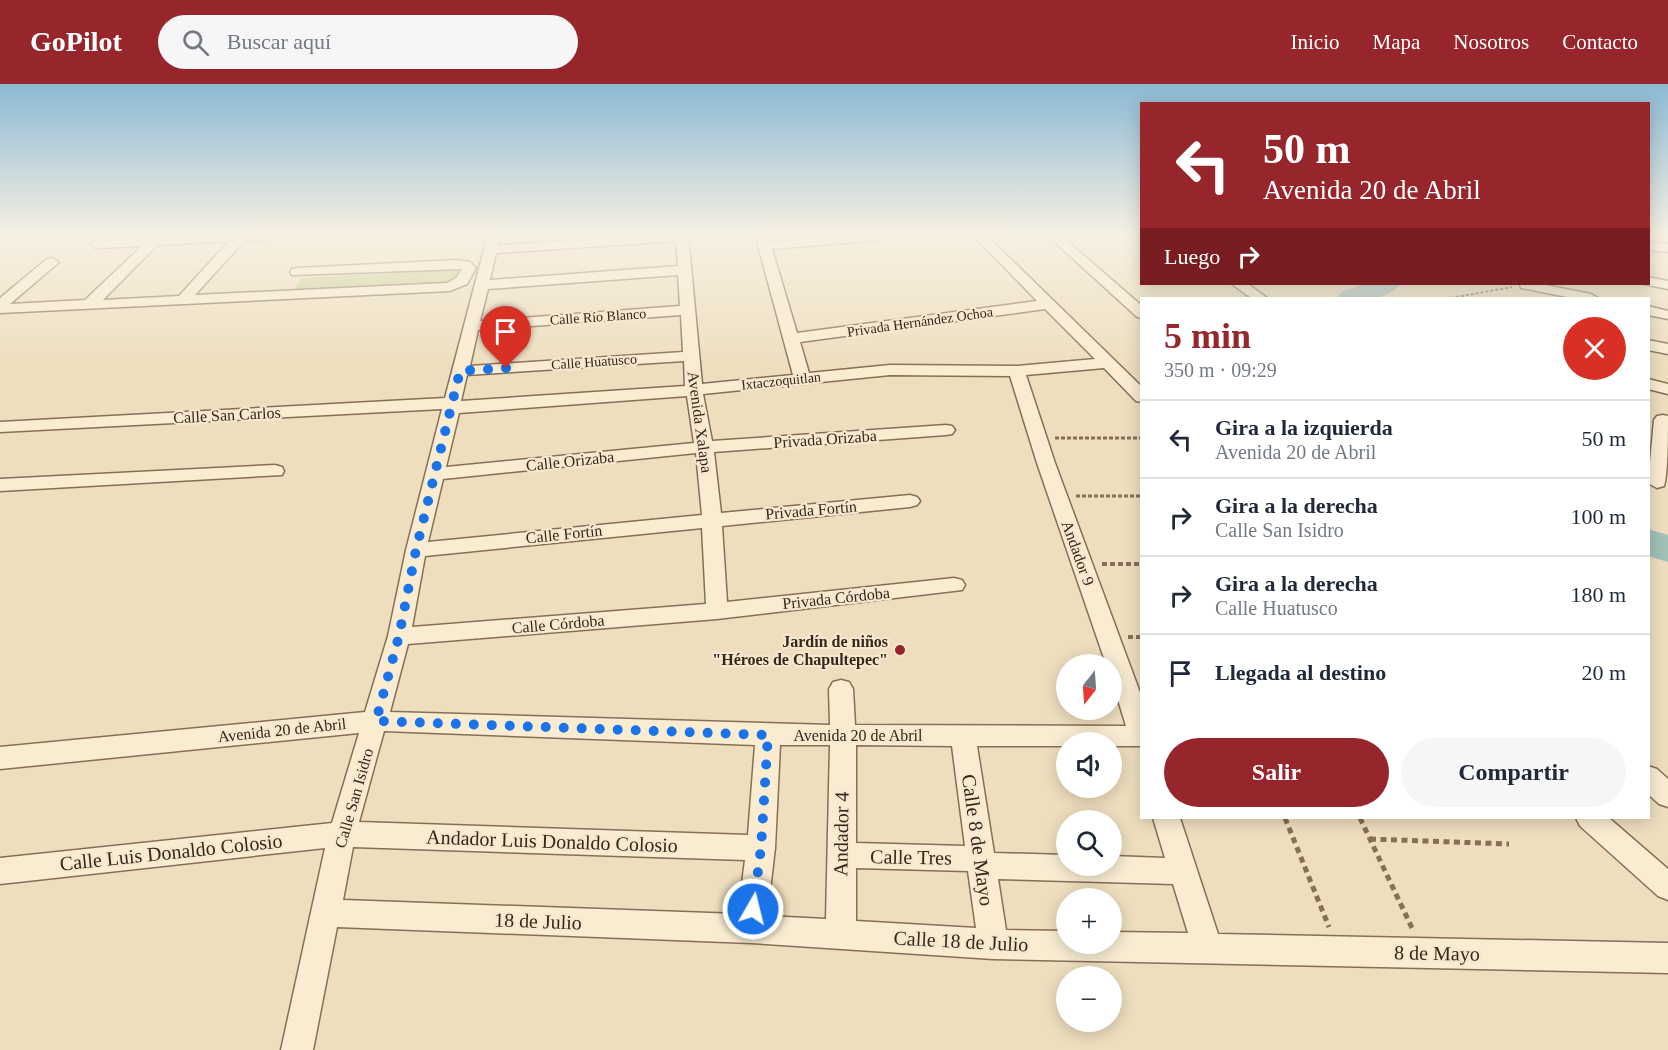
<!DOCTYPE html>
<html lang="es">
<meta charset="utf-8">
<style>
:root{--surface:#fff;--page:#f6f6f7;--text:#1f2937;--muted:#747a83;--line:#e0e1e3;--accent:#97262c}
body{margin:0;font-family:"Times New Roman",serif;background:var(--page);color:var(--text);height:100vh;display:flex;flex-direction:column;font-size:22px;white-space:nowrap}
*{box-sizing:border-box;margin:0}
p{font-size:20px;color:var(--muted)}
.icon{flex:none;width:33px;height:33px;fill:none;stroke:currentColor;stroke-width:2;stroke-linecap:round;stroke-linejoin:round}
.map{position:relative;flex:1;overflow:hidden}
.side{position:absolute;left:1140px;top:213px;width:510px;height:522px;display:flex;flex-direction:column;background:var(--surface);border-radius:0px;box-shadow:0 3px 15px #0003}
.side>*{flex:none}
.guide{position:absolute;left:1140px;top:18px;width:510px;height:183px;border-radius:0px;box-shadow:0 3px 15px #0003;background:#97262c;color:#fff;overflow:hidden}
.needle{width:39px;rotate:197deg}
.buttons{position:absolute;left:1056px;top:570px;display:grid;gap:12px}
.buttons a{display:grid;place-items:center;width:66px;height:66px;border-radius:50%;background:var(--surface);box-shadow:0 3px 15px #0003;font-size:30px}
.pin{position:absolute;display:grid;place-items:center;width:51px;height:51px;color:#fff;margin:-62px -26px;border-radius:50% 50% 50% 0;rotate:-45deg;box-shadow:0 0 6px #0007}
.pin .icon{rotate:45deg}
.me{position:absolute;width:66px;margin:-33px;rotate:8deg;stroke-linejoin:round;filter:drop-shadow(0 0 4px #0008)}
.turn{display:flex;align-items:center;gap:21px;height:126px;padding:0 24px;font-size:27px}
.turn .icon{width:78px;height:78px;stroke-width:2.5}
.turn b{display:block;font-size:42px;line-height:51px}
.then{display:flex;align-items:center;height:57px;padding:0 24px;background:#0003;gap:12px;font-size:22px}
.round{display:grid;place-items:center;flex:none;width:63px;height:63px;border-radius:32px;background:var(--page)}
.headline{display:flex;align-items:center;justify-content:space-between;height:102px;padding:0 24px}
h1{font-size:36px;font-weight:700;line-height:45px;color:var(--accent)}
.primary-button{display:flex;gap:12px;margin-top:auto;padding:12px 24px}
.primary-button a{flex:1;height:69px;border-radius:36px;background:var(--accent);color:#fff;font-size:24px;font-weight:700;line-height:69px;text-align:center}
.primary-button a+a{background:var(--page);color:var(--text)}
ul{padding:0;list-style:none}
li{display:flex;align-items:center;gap:18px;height:78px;padding:0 24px;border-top:2px solid var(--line)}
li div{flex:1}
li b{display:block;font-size:22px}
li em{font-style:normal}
header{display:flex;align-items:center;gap:36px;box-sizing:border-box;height:84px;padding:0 30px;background:var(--accent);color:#fff}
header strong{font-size:28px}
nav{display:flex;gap:33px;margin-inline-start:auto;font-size:21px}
.search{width:420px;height:54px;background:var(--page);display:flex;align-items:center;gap:15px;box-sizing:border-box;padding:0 21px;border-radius:33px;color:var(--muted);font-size:22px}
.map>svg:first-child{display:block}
</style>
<header>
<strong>GoPilot</strong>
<div class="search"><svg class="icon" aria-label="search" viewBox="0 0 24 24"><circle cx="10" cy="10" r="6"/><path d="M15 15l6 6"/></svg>Buscar aquí</div>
<nav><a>Inicio</a><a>Mapa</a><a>Nosotros</a><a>Contacto</a></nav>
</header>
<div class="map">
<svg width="1668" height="966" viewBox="0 0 1668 966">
<rect width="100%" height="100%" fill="#eedebe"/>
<path fill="#c8cc92" d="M461 185 456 199 292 208 302 194Z"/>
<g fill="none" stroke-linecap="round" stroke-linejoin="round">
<g fill="#a2c0b6" fill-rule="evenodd">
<path d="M1364 200H1400C1388 218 1356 216 1338 214L1341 208Z"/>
<path d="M1648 445 1668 451V478L1648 472Z"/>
</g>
<g stroke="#876e57" stroke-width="3">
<g id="minor">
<path d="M225 150 283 151 277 155 244 157 195 211 447 199 456 194 462 185 292 191 290 188 292 185 297 184 457 176 470 178 476 184 467 200 450 207 0 229V214L47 175 52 174 59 178 10 220 85 216 142 162 98 164 93 163 91 160 93 157ZM229 157 179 212 103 216 157 161Z"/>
<path d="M488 150H500L498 161 688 150 702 300 793 291 755 150H767L770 158 885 150 886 152 880 156 772 165 797 249 1037 217 972 150H985L1142 303V318L1136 317 1104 284 1026 291 1055 379 1142 614V662H1112V658H1066V662H977L994 769 1066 771V782H1112V772L1165 774 1153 734H1180L1218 850 1668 859V889L993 875 751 859 337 843 313 966H281L325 764 0 800V774L332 739 359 649 0 685V663L365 628 388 552 406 466 442 325 0 348V338L445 314ZM676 157 678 182 490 196 496 169ZM678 191 680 222 480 237 488 205ZM1045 225 1095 275 1017 282 890 281 809 289 800 258ZM681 231 683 268 470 282 478 246ZM684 277 685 302 461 317 467 291ZM890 291 1010 292 1037 379 1106 580H1112V596L1126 642 855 641 853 605 849 598 841 596 833 598 829 605 830 641 390 628 408 560 717 535 962 506 965 501 962 496 954 494 727 518 722 442 910 423 917 421 920 417 917 413 910 411 721 429 714 368 946 351 952 350 955 346 952 342 946 341 712 357 703 310ZM687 312 694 359 446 383 459 329ZM696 369 702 431 428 458 443 395ZM702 444 706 520 412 543 425 472ZM384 647 755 661 748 751 359 738ZM780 661H830L826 835 767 832 775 764ZM856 661 952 662 965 762 856 759ZM353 763 745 776 738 830 343 816ZM856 784 968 787 976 844 856 837ZM998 795 1173 800 1188 849 1112 848V860H1066V847L1006 846Z"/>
<path d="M1046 150H1059L1142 222V234L1137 233Z"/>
<path d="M1648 158 1668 160V168L1648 166Z"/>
<path d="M1648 193 1668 197V205L1643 200H1648Z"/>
<path d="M1232 200H1248L1267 214H1251Z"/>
<path d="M1520 200H1540L1591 210 1598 214H1572L1521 204Z"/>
<path d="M1648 222 1668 227V235L1648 231Z"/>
<path d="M1648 256 1668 260V270L1648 266Z"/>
<path d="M1648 295 1668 300V310L1648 305Z"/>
<path d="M1663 331 1668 332C1668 349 1668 389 1664 402L1657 404 1648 399 1654 336 1657 332Z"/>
<path d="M275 381 282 383 284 387 282 391 0 407V395Z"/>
<path d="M1648 682 1657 685 1668 695V723L1659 720 1648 710Z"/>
<path d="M1576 734H1609L1668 785V816L1658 812 1580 742Z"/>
</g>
</g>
<path stroke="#876e57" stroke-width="2" stroke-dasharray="3 2" stroke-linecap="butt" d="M1451 214 1512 203"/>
<g stroke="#876e57" stroke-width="3" stroke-dasharray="4 2" stroke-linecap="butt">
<path d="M1055 354H1142"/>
<path d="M1076 412H1142"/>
</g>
<g stroke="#876e57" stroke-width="4" stroke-dasharray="5 3" stroke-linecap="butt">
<path d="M1102 480H1142"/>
<path d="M1128 553H1142"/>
</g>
<g stroke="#876e57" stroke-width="5" stroke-dasharray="6 4.5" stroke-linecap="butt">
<path d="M1285 734 1329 843"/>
<path d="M1360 734 1412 844"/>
<path d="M1370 755 1509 760"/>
</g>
<use href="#minor" fill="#f9ecd1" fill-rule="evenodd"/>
</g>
<linearGradient id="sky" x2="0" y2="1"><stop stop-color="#8cb9d4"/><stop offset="0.53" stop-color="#f7f0e2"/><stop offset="1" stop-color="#f7f0e2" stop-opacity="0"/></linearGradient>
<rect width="1668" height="285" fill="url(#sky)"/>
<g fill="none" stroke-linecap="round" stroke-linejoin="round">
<path stroke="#1a73e8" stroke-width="10" stroke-dasharray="0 18" d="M506 284 460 287 416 466 399 552 376 637 768 651 761 764 753 825"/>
</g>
<circle fill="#97262c" stroke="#f6e8ce" stroke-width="2" cx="900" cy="566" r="6"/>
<g text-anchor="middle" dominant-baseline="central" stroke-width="4.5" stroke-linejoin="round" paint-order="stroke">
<g font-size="14" fill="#36271c" stroke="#f6e8ce">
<text transform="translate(598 233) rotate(-4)">Calle Río Blanco</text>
<text transform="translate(920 238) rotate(-8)">Privada Hernández Ochoa</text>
<text transform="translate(594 278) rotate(-4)">Calle Huatusco</text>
<text transform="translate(781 297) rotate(-6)">Ixtaczoquitlan</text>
</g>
<g font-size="16" fill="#36271c" stroke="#f6e8ce">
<text transform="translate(227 331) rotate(-3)">Calle San Carlos</text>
<text transform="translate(700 338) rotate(82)">Avenida Xalapa</text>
<text transform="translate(825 355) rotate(-4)">Privada Orizaba</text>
<text transform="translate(570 377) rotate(-6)">Calle Orizaba</text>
<text transform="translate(811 426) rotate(-5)">Privada Fortín</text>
<text transform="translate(564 450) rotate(-6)">Calle Fortín</text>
<text transform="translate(1078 469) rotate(70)">Andador 9</text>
<text transform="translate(836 514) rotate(-6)">Privada Córdoba</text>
<text transform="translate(558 540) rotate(-5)">Calle Córdoba</text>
<text transform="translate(282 646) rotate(-6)">Avenida 20 de Abril</text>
<text x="858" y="651">Avenida 20 de Abril</text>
<text transform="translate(354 714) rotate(-74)">Calle San Isidro</text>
</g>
<g font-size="16" font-weight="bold" fill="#36271c" stroke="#f6e8ce" text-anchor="end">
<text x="888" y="557">Jardín de niños<tspan x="888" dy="18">"Héroes de Chapultepec"</tspan></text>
</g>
<g font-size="20" fill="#36271c" stroke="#f6e8ce">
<text transform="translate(841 750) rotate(-89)">Andador 4</text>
<text transform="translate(978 756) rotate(82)">Calle 8 de Mayo</text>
<text transform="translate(552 757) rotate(2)">Andador Luis Donaldo Colosio</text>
<text transform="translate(171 768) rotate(-6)">Calle Luis Donaldo Colosio</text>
<text transform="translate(911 773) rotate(1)">Calle Tres</text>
<text transform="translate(538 837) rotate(2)">18 de Julio</text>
<text transform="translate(961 857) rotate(3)">Calle 18 de Julio</text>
<text transform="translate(1437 869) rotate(1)">8 de Mayo</text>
</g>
</g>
</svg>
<div class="buttons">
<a><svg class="needle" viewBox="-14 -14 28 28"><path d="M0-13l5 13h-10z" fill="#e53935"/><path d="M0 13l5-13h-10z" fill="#747a83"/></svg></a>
<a><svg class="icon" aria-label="sound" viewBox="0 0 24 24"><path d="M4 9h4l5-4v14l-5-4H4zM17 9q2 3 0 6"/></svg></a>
<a><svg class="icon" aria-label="search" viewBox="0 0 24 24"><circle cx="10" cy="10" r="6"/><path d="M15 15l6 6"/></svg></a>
<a>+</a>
<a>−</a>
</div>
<div class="pin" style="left:506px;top:284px;background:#d93025"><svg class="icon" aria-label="arrive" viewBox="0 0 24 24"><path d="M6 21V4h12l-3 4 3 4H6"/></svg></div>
<svg class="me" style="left:753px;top:825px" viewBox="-20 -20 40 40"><circle r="17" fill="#1a73e8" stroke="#fff" stroke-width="3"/><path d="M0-11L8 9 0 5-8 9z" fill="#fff"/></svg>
<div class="guide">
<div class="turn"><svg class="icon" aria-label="left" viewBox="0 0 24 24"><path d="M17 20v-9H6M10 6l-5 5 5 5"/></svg><div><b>50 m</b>Avenida 20 de Abril</div></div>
<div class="then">Luego<svg class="icon" aria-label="right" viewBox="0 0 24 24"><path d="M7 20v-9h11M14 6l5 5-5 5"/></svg></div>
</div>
<section class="side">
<div class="headline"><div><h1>5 min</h1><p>350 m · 09:29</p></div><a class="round" style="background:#d93025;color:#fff"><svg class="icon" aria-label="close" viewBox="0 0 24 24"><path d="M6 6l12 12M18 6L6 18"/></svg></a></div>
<ul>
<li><svg class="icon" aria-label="left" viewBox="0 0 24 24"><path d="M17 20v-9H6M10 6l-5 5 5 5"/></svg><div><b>Gira a la izquierda</b><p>Avenida 20 de Abril</p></div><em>50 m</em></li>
<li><svg class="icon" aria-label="right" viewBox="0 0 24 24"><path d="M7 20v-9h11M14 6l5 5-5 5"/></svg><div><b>Gira a la derecha</b><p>Calle San Isidro</p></div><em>100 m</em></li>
<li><svg class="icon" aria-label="right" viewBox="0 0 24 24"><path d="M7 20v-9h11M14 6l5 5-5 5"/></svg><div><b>Gira a la derecha</b><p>Calle Huatusco</p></div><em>180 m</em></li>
<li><svg class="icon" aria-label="arrive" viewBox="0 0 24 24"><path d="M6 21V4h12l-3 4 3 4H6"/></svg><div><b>Llegada al destino</b></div><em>20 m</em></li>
</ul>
<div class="primary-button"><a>Salir</a><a>Compartir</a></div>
</section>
</div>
